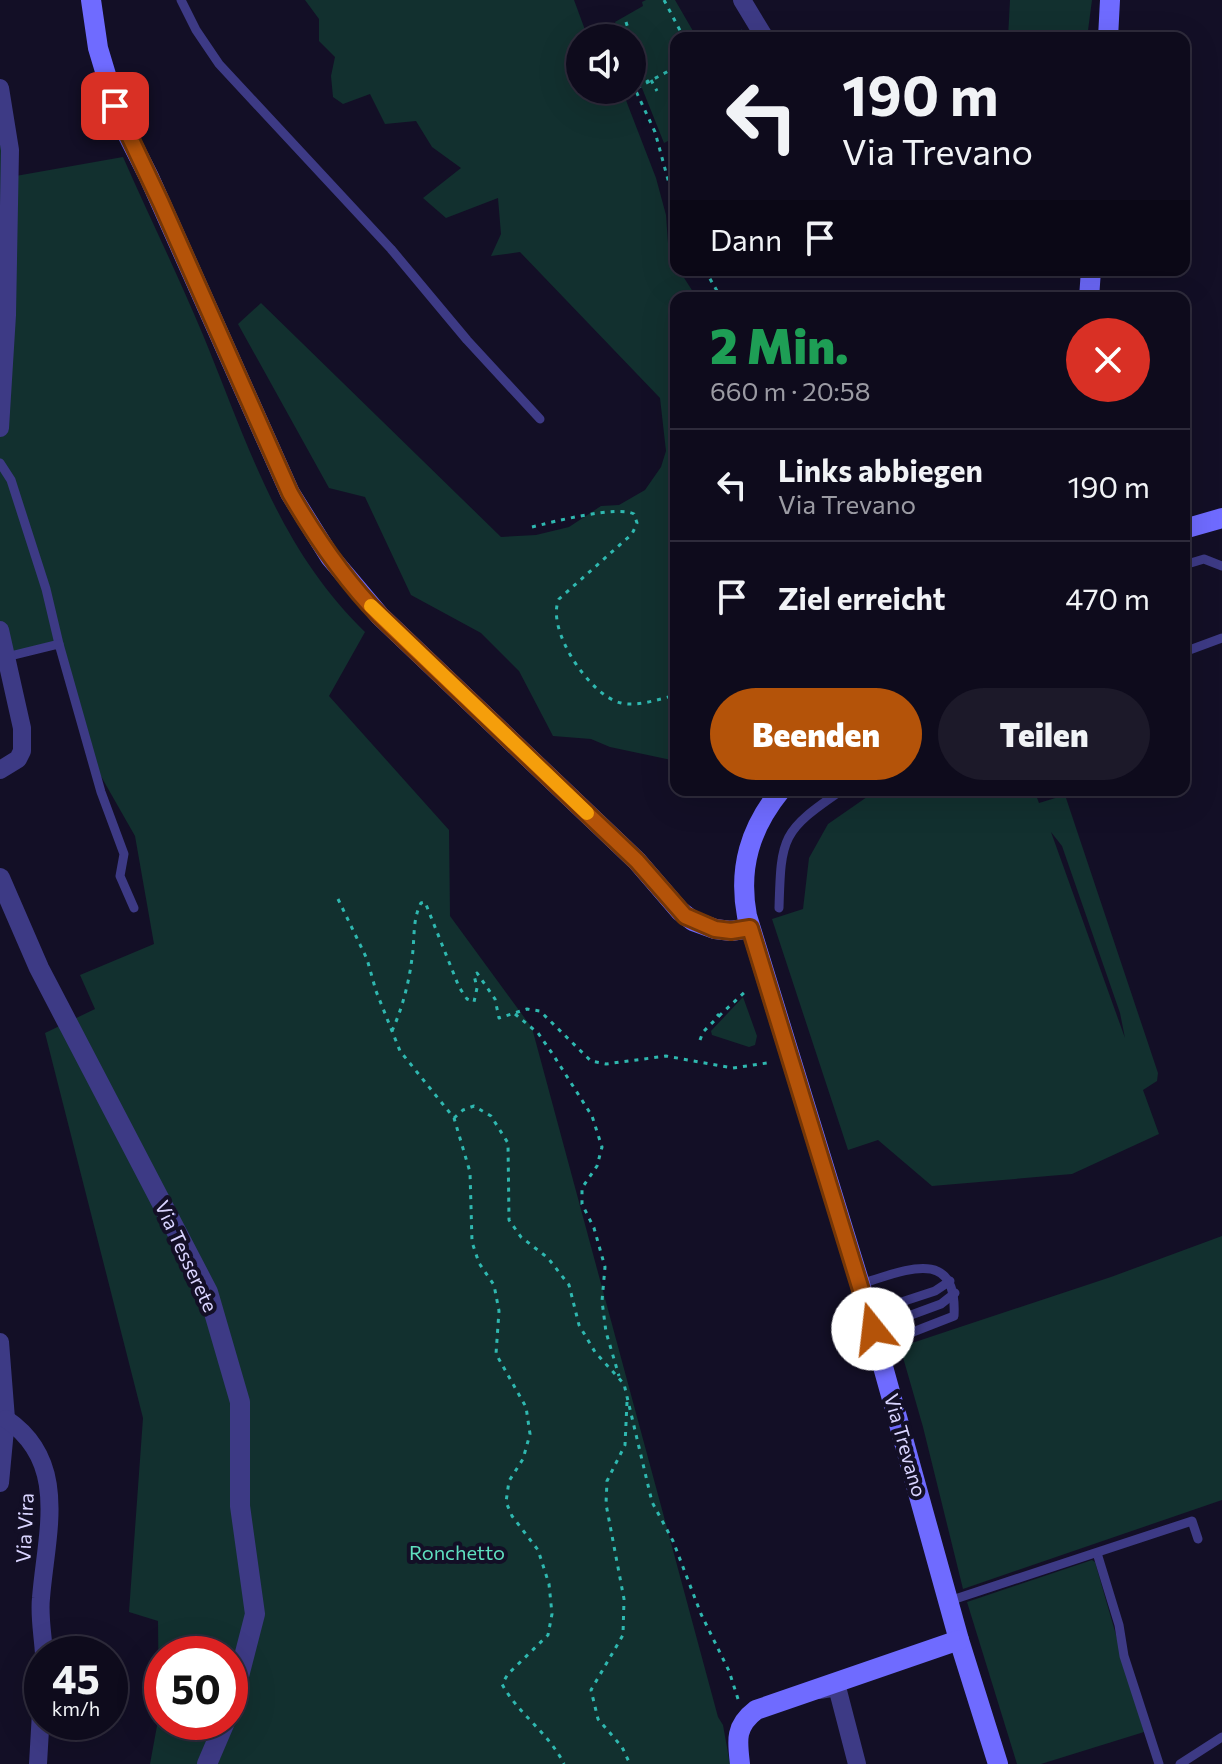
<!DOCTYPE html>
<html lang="de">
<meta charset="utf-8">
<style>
:root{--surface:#0e0b1c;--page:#1c1929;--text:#f1f3f6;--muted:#9b9ba3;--line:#2e2b3b;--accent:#b45309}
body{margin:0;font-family:Commissioner,sans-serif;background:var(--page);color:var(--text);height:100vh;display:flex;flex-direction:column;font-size:30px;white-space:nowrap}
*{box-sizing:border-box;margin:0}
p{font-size:26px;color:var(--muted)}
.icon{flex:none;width:44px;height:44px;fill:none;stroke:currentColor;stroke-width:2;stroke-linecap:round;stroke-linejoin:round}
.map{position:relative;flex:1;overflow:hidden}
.details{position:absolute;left:670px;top:292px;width:520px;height:504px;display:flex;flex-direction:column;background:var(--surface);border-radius:16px;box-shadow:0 8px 32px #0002,0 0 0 2px var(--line)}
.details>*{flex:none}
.banner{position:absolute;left:670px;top:32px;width:520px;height:244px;border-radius:16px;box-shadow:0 8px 32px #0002,0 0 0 2px var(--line);background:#0e0b1c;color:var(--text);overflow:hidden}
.buttons{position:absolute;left:566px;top:24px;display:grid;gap:16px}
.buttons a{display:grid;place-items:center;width:80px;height:80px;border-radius:50%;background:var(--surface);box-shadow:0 8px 32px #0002,0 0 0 2px var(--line);font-size:40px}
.speed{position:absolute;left:24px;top:1636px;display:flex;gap:16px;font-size:40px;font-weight:700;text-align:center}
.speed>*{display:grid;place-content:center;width:104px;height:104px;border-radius:50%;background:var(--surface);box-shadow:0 8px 32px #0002,0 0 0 2px var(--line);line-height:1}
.speed small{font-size:20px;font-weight:400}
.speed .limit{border:12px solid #d22;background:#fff;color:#111}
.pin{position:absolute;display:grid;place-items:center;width:68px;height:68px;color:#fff;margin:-34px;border-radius:16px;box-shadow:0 4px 12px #0006}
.me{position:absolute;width:88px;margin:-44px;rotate:344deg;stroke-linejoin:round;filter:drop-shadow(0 0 6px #0008)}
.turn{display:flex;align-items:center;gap:28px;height:168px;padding:0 40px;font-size:36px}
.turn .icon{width:104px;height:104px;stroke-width:2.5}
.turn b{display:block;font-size:56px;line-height:68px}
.then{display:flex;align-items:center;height:76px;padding:0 40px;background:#0003;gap:16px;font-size:30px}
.round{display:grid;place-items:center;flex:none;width:84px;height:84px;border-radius:42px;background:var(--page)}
.summary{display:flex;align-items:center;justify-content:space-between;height:136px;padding:0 40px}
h1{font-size:48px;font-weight:800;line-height:60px;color:#1e9e55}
.primary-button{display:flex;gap:16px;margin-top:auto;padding:16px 40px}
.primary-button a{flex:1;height:92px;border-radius:48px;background:var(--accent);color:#fff;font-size:32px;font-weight:800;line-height:92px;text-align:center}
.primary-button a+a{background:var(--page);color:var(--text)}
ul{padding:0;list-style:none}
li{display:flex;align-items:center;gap:24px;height:112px;padding:0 40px;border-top:2px solid var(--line)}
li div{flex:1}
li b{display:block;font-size:30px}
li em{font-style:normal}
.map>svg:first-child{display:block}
</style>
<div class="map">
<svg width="1222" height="1764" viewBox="0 0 1222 1764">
<rect width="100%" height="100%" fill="#130f26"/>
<g fill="#12302f" fill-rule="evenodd">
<path d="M305 0H574L588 38H580V90H622L656 178 666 215 668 243 676 270H679L697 298H676V761L610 747 591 739 553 736 519 671 481 633 411 595 365 497 329 488 238 324 261 303 501 537 536 535 569 527 601 506 619 505 645 490 661 467 666 451 660 398 520 252 491 256 501 234 498 198 446 218 423 198 461 168 432 147 416 121 385 124 370 94 343 104 333 97 331 76 335 57 319 41V19Z"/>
<path d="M646 0H675L697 38H676V137L664 143 632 63V38H622L615 22 643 6 642 2Z"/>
<path d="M1010 0H1092L1087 38H1008Z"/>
<path d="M0 88 10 177 123 157C149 216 178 275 203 335 248 444 278 547 365 632L329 696 449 830 450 916 532 1028 718 1717 723 1725 730 1764H150L159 1715 158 1621 129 1612 143 1418 45 1033 95 1009 80 975 154 944 135 836 94 764 59 644 6 657 0 630ZM162 1654H230V1722H162Z"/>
<path d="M877 790H1034L1039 803 1065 795 1158 1073 1157 1081 1143 1090 1159 1134 1072 1174 932 1186 878 1140 848 1150 772 919 803 909 809 858 828 824ZM1051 832 1062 846 1120 1013 1125 1038Z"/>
<path d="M743 997 757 1036 755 1045 749 1047 712 1035 711 1031Z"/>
<path d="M1222 1236V1500L963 1589 923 1427 900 1347 1111 1277Z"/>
<path d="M1092 1560 1095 1562 1144 1732 1041 1764H1017L967 1602Z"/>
</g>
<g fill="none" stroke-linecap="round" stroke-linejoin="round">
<g stroke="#2fb8b0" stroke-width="3" stroke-dasharray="4 6" stroke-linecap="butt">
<path d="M664 0 684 38"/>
<path d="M626 22 631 38"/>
<path d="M730 38 742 31"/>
<path d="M632 43 639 66 648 82"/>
<path d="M676 67 635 89 655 132 676 209"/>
<path d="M651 80 657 91"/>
<path d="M705 270 721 298"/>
<path d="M532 527C552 522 618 505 634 514L637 523 632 534 559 599C545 629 590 696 621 703 638 707 659 699 676 695"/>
<path d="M338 899 367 959 376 991 400 1051 454 1118 470 1172 472 1242 479 1263 494 1285 499 1311 496 1354 526 1407 530 1434 523 1459 509 1481 506 1502 512 1516 538 1550 549 1584 552 1614 548 1635 508 1674 502 1684C518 1714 549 1733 564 1764"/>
<path d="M515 1014 538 1033 552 1053 592 1116 602 1147 597 1166 582 1188V1204L594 1228 605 1267 602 1301 606 1332 619 1376"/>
<path d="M719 1016 748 989"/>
<path d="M392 1031C402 1009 409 983 412 958 415 940 412 920 421 903L425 902 459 987 467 999 474 1002 477 988 474 975 477 973 495 999 499 1018 527 1009 540 1011 591 1061 606 1064 666 1056 733 1068 767 1063"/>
<path d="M700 1040 703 1032 719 1016 715 1012"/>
<path d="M454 1118 463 1110 474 1106 491 1116 508 1143 509 1220 521 1237 548 1258 569 1285 579 1325 595 1352 624 1384 652 1502 673 1541 701 1614 729 1671 739 1702"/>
<path d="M627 1402 625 1445 607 1481 606 1504 624 1599 623 1635 591 1690 598 1719 622 1747 630 1764"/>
</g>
<g stroke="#3d3a85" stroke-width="9">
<path d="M181 0 196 30 219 64 391 249 467 340 540 419"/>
<path d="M0 463 11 480 46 589 59 644"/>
<path d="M1184 565 1204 559 1222 566"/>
<path d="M1184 652 1222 638"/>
<path d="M6 657 59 644 101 792 124 854 120 876 134 908"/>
<path d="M779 908C781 836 782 831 842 790"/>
<path d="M860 1284C902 1272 958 1244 954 1316L877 1346"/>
<path d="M868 1313 935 1291 950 1281"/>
<path d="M873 1329 941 1304 955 1293"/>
<path d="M1097 1553 1119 1625 1124 1656 1159 1764"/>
<path d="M949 1601 1192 1521 1198 1539"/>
<path d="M1180 1764 1222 1737"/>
</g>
<g stroke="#3d3a85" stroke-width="18">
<path d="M742 0 765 38"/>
<path d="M0 88 10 150 7 315 0 428"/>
<path d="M0 630 22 728V751L18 759 0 770"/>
<path d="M0 1342 6 1419 0 1483"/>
<path d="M6 1419C70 1462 46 1534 41 1598 39 1616 43 1636 44 1654"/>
<path d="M819 1690 837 1687 857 1764"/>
<path d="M38 1764 42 1695"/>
</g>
<g stroke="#3d3a85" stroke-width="20">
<path d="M0 878 39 968 208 1292 240 1402V1506L255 1614 230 1711"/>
<path d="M207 1764 225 1722"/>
</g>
<g stroke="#6f6bff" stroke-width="20">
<path d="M91 0 98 48 119 118 149 177 290 493 330 557 380 616 637 861 680 911 693 921 715 929 731 931 750 928"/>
<path d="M1108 38 1110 0"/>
<path d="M1089 298 1091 270"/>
<path d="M1184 529 1222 518"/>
<path d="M781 790C750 828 738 868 747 916L860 1284 959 1640 998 1764"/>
<path d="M740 1764C737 1740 735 1726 756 1710L959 1640"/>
</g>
</g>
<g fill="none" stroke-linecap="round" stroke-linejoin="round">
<g stroke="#753606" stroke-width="20">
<path id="route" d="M115 106 161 203 290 493C316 538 344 579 380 616L637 861 685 916 715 929 731 931 750 928 873 1329"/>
</g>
<use href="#route" stroke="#b45309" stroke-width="14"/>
<path stroke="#f59e0b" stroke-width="14" d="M371 606 587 813"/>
</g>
<g text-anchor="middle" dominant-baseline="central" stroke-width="8" stroke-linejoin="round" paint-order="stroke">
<g font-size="20" fill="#d9d4ff" stroke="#130f26">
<text transform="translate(187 1256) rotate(65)">Via Tesserete</text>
<text transform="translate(906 1445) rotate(74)">Via Trevano</text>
<text transform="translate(24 1528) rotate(-87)">Via Vira</text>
</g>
<g font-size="20" fill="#5fe0c0" stroke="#130f26">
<text x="457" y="1552">Ronchetto</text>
</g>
</g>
</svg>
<div class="buttons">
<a><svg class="icon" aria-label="sound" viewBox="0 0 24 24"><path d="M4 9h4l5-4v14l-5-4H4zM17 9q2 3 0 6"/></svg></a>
</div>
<div class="speed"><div>45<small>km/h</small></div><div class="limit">50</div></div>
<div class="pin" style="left:115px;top:106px;background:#d93025"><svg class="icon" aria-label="arrive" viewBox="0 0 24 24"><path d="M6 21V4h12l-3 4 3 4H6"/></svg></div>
<svg class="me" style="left:873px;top:1329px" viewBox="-20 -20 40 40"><circle r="19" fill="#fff"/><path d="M0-13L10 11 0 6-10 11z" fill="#b45309"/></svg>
<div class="banner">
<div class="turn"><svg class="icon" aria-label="left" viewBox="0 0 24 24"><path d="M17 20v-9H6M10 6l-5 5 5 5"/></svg><div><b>190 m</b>Via Trevano</div></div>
<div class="then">Dann<svg class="icon" aria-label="arrive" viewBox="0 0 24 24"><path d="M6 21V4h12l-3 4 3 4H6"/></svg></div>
</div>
<section class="details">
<div class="summary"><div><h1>2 Min.</h1><p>660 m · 20:58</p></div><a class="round" style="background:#d93025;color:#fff"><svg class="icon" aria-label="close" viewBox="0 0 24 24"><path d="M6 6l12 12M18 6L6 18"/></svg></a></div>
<ul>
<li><svg class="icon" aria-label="left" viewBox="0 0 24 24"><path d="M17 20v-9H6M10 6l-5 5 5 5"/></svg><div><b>Links abbiegen</b><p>Via Trevano</p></div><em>190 m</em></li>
<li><svg class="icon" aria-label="arrive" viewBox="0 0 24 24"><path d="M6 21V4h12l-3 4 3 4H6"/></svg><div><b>Ziel erreicht</b></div><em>470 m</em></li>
</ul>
<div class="primary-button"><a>Beenden</a><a>Teilen</a></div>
</section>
</div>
